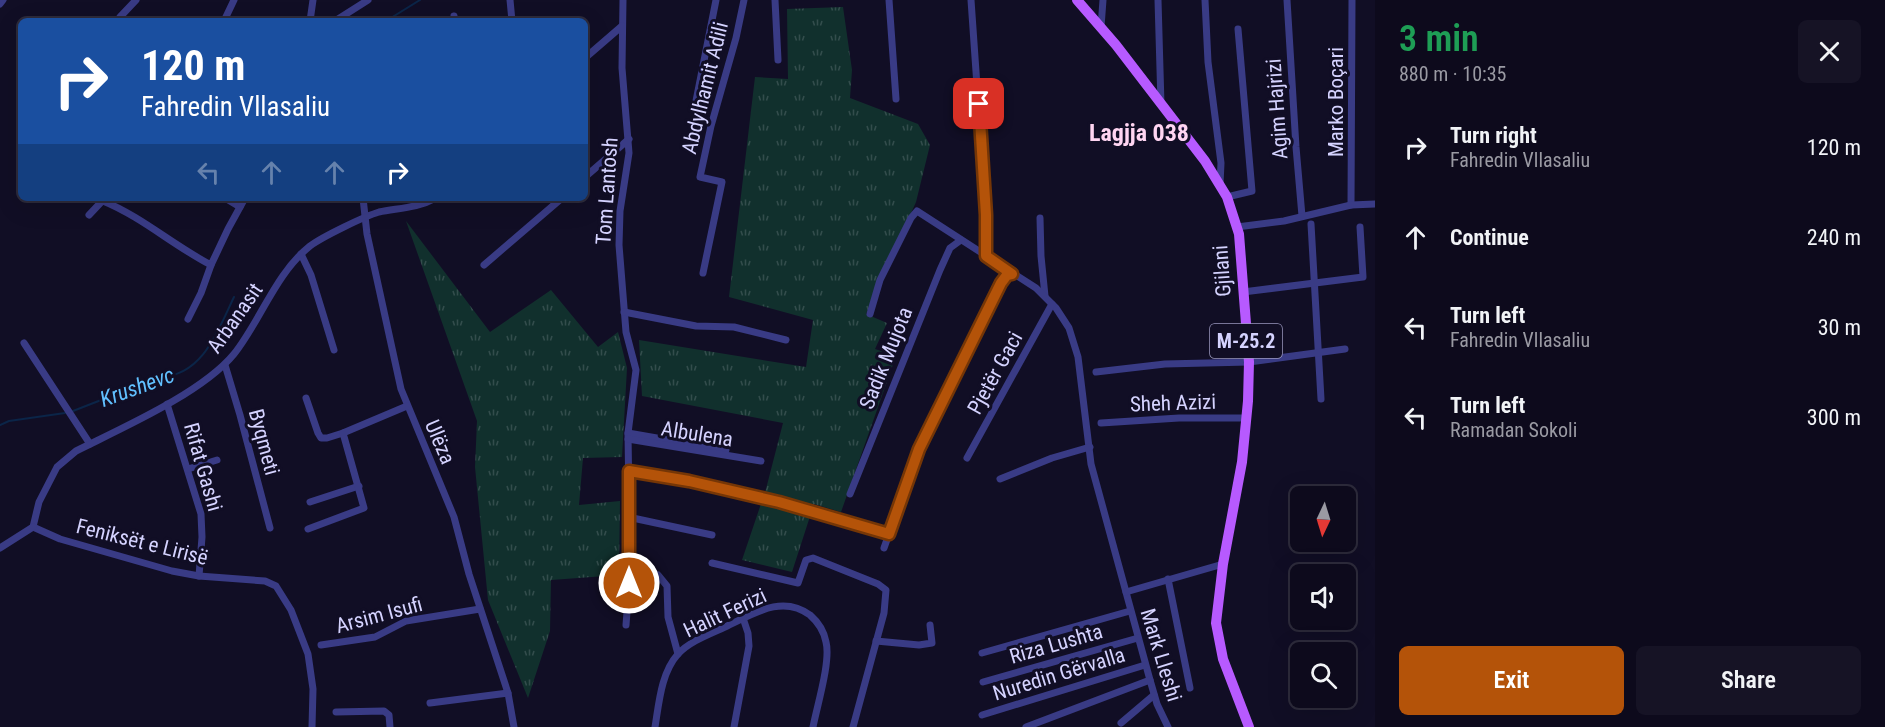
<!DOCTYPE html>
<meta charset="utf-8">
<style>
:root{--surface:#0d0a1c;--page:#161325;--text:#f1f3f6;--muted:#9a9aa3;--line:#2d2b3b;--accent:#b45309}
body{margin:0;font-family:"Roboto Condensed",sans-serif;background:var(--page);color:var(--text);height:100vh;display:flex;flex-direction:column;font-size:22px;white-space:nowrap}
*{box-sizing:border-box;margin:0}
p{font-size:20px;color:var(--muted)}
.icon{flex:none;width:33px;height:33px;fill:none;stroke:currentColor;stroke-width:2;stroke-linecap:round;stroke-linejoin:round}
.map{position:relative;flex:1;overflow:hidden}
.sheet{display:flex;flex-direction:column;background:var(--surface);width:510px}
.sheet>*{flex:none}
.banner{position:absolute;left:18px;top:18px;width:570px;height:183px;border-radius:9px;box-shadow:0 6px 24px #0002,0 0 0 2px var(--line);background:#1a4fa0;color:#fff;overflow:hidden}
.needle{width:39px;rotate:184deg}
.tools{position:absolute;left:1290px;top:486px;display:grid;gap:12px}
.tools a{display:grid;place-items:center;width:66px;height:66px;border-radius:9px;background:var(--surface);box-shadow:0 6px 24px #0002,0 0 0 2px var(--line);font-size:30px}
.pin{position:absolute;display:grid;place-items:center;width:51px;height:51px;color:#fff;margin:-26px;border-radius:12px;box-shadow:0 3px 9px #0006}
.me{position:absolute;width:66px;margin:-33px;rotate:0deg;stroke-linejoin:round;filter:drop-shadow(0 0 4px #0008)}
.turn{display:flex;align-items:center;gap:21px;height:126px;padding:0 24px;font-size:27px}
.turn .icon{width:78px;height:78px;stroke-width:2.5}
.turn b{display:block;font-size:42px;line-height:51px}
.lanes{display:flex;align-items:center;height:57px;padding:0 24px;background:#0003;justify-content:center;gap:30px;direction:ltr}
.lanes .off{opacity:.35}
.round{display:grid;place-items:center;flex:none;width:63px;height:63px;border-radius:9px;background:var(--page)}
.overview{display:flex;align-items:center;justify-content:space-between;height:102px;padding:0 24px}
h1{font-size:36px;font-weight:600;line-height:45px;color:#1e9e55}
.cta{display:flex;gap:12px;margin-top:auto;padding:12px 24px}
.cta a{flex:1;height:69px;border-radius:9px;background:var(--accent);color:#fff;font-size:24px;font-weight:600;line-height:69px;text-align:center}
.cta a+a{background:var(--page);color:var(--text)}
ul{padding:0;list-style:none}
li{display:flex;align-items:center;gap:18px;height:90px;padding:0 24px}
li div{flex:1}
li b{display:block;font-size:22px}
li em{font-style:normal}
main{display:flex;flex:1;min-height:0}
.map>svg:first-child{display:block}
</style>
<main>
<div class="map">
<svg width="1375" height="727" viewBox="0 0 1375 727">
<defs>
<pattern id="grass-tufts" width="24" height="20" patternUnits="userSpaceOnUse" patternTransform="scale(1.5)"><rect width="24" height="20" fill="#11302d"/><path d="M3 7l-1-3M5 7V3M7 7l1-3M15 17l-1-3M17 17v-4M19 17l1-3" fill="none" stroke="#334d4c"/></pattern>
</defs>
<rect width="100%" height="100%" fill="#110e25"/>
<g fill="url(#grass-tufts)">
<path d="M843 7 852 70 850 98 918 124 930 145 916 202 866 314 887 323 875 349 896 356 841 512 814 504 792 572 742 560 766 489 783 423 642 396 639 340 806 367 813 320 729 297 755 77 788 79 787 9Z"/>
<path d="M406 221 490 332 551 290 598 347 618 332 627 368 622 457 583 458 579 505 620 501 619 575 551 580 550 631 528 698 488 600 475 467 477 421Z"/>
</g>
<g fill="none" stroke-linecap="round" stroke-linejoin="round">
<g stroke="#0b2548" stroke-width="2">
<path d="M386 21 420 0"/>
<path d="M276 202 278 198"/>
<path d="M73 411 160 377C203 376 218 330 234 297"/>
<path d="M0 425 9 421 65 413"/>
</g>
<g stroke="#393b85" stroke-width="7">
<path d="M510 0 512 21"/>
<path d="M623 0 622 68 629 153 620 211 619 245 626 332 636 370 628 433 630 572 626 625"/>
<path d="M775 0 778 60"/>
<path d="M889 0 896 99"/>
<path d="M971 0 986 215 985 256"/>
<path d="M1158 0 1161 104"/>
<path d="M1205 0 1208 62 1221 163 1220 184"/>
<path d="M1287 0 1296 147 1302 216"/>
<path d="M0 4 3 0"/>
<path d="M454 16 455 21"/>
<path d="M120 17 136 0"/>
<path d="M224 21 234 0"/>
<path d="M310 21 313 0"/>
<path d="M335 21 368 0"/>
<path d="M1101 27 1103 0"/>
<path d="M585 58 622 26"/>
<path d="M696 101 716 0"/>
<path d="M585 177 629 139"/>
<path d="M1227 197 1252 191 1238 29"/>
<path d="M225 198 240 207"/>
<path d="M363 198 367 234 401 389 454 517 469 574 508 693 514 727"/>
<path d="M103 201C142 217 174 246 211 265L228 229 245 198"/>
<path d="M1351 205 1352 0"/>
<path d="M89 215 105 198"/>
<path d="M1040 218 1041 256 1045 296"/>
<path d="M1311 224 1321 399"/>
<path d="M1237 227 1284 221 1351 205 1375 204"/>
<path d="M301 254 311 275 334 350"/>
<path d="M484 265 562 198"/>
<path d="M703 273 722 182 700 177 711 126 736 38 744 0"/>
<path d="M1243 292 1363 277 1360 227"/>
<path d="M624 312 696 326 734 327 786 340"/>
<path d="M870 314 880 280 911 218 917 211 1036 288 1056 308 1069 328 1078 357 1091 464 1150 680 1157 704 1168 727"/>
<path d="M188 319 201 293 211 265"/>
<path d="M24 343 90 444"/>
<path d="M225 365 240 415 270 528"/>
<path d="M1096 372 1165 364 1249 362 1345 349"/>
<path d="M306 398 318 433 321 438H327L343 433"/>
<path d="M167 404 201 514 202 537 199 576"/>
<path d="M1101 423 1179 418H1247"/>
<path d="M628 433 726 450"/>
<path d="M628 439 761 461"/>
<path d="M967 458 1052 304"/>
<path d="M188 469 217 460"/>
<path d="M629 471 689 481 779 502 889 534"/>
<path d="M1000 479 1052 458 1090 447"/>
<path d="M850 494 940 270 950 248 961 240"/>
<path d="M310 502 359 486"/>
<path d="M628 517 712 535"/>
<path d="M33 527 39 502 57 467 76 451C122 428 202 393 234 354 261 320 275 274 310 246 322 237 365 216 379 212 399 208 418 208 436 198"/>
<path d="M33 527 60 539 172 571 199 576 265 581 276 586 291 610 308 654 313 689 312 727"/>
<path d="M308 529 364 508 343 433 407 406"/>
<path d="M0 548 33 527"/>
<path d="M884 548 919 449 1001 283 1007 275 1012 274"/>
<path d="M712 563 798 583 806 560 813 558 878 584 886 590 884 613 853 727"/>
<path d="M658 575 667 586 668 617 678 654"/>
<path d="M1168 579 1190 688"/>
<path d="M1126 592 1223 564"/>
<path d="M876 641 919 645 932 643 930 625"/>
<path d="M321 645 375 637 406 621 480 609"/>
<path d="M982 653 1130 611"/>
<path d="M983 682 1138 638"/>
<path d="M430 703 508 693"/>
<path d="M336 712 384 711 389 715 390 727"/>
<path d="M982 715 1145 665"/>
<path d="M1121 723 1154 695"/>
<path d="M655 727C659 703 661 673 678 654 690 641 710 634 725 627 753 614 782 594 810 615 818 622 824 631 826 642 831 661 817 706 813 727"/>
<path d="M734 727 749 646 748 633 743 618"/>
<path d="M1026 727 1150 680"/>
</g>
<path stroke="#b75aff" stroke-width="10" d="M1077 0 1116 45 1205 161 1227 197 1239 234 1249 362 1248 401 1242 462 1223 564 1216 623 1223 659 1249 727"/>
</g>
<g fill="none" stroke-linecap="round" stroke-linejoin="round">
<g stroke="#753606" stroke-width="15">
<path id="route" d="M629 583V471L689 481 779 502 889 534 919 449 1001 283 1007 275 1012 274 986 256V215L979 104"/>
</g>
<use href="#route" stroke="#b45309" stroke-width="10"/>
</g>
<g text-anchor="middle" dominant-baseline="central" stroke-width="6" stroke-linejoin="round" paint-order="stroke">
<rect fill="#110e25" stroke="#9a98be" stroke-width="1.5" x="1210" y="324" width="72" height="34" rx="4.5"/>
<g font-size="20" font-weight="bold" fill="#d5d3ff">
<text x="1246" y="341">M-25.2</text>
</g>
<g font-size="21" fill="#d5d3ff" stroke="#110e25">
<text transform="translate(705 88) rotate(-76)">Abdylhamit Adili</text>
<text transform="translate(1336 102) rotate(-90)">Marko Boçari</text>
<text transform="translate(1277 109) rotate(-94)">Agim Hajrizi</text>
<text transform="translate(607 191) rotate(-86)">Tom Lantosh</text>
<text transform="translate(1222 271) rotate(-94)">Gjilani</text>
<text transform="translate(235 318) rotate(-55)">Arbanasit</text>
<text transform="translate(886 358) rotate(-68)">Sadik Mujota</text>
<text transform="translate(995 373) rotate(-61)">Pjetër Gaci</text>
<text transform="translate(1173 403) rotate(-2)">Sheh Azizi</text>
<text transform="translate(697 434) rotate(9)">Albulena</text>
<text transform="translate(264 442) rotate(75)">Byqmeti</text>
<text transform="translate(440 442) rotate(67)">Ulëza</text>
<text transform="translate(203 467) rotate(74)">Rifat Gashi</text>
<text transform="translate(142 542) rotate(14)">Feniksët e Lirisë</text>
<text transform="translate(725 613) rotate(-25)">Halit Ferizi</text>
<text transform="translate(379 615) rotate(-15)">Arsim Isufi</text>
<text transform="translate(1056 644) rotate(-16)">Riza Lushta</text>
<text transform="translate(1161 655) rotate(73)">Mark Lleshi</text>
<text transform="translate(1059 674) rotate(-17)">Nuredin Gërvalla</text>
</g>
<g font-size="22" font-style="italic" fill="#61c0ff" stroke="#110e25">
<text transform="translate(137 387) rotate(-20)">Krushevc</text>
</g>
<g font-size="24" font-weight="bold" fill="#ffd5f2" stroke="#110e25">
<text x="1139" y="133">Lagjja 038</text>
</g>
</g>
</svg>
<div class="tools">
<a><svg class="needle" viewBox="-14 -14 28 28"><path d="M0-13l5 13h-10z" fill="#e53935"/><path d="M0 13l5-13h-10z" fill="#9a9aa3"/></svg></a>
<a><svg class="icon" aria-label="sound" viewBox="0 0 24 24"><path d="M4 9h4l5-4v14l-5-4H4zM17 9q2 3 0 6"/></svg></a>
<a><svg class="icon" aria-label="search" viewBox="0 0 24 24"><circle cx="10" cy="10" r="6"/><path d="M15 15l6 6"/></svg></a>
</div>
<div class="pin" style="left:979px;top:104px;background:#d93025"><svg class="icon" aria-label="arrive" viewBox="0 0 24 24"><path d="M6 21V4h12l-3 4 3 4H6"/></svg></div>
<svg class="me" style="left:629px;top:583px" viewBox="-20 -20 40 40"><circle r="17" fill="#b45309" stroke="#fff" stroke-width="3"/><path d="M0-11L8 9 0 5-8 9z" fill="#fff"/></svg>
<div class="banner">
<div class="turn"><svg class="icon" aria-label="right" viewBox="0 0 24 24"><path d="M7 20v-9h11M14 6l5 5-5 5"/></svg><div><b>120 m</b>Fahredin Vllasaliu</div></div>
<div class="lanes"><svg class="icon off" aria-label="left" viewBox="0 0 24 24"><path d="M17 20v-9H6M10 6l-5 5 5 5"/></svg><svg class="icon off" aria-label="ahead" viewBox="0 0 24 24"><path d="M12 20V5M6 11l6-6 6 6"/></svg><svg class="icon off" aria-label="ahead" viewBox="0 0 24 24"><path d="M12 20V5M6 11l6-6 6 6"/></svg><svg class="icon" aria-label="right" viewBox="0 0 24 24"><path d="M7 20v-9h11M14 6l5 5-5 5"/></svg></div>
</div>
</div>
<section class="sheet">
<div class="overview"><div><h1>3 min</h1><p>880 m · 10:35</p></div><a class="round"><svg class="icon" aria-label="close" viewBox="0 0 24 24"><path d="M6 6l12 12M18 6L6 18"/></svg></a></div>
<ul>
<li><svg class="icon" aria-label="right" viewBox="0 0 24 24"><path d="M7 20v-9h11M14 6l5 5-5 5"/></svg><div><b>Turn right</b><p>Fahredin Vllasaliu</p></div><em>120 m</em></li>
<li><svg class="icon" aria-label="ahead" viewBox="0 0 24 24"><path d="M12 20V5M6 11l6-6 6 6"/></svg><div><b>Continue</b></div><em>240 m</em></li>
<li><svg class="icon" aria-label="left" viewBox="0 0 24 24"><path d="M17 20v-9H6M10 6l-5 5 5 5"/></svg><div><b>Turn left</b><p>Fahredin Vllasaliu</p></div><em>30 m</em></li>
<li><svg class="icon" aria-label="left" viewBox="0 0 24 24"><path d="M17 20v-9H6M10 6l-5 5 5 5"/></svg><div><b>Turn left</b><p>Ramadan Sokoli</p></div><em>300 m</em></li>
</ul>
<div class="cta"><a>Exit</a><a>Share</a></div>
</section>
</main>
